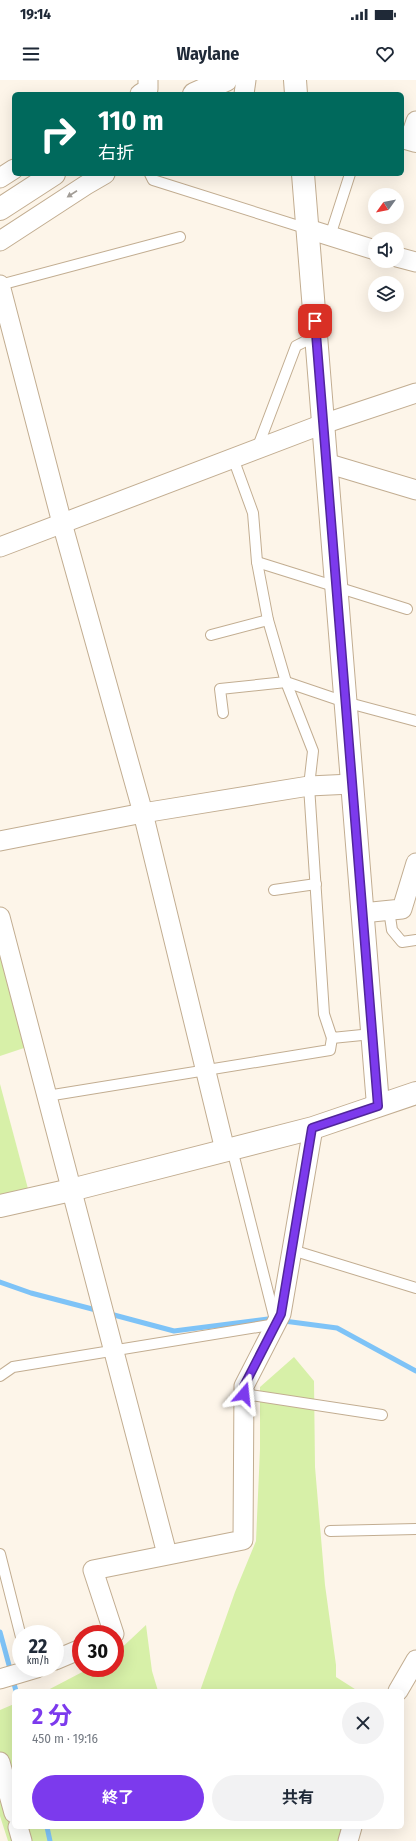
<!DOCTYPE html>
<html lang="ja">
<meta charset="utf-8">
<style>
:root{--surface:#fff;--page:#f2f2f3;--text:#1f2937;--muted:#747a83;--accent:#7c3aed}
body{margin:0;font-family:"Fira Sans Condensed","Noto Sans JP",sans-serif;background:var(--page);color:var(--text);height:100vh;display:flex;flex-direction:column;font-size:15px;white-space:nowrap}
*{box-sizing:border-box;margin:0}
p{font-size:13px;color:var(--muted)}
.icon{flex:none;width:22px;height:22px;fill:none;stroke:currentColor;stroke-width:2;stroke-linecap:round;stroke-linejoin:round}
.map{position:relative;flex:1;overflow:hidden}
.drawer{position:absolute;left:12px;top:1609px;width:392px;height:140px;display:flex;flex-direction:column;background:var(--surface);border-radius:6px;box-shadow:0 4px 16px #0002}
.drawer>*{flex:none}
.top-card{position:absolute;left:12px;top:12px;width:392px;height:84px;border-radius:6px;box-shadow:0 4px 16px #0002;background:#00695c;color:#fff;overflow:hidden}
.needle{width:26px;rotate:237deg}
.controls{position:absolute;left:368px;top:108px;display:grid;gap:8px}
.controls a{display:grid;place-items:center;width:36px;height:36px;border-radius:50%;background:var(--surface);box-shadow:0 4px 16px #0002;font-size:20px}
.speed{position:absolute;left:12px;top:1545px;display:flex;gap:8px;font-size:20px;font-weight:700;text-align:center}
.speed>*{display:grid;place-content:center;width:52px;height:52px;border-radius:50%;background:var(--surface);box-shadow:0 4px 16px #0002;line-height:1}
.speed small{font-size:10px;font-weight:400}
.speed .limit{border:6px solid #d22;background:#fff;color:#111}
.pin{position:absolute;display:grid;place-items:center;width:34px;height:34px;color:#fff;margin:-17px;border-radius:8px;box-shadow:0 2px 6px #0006}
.me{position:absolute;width:44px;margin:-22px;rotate:17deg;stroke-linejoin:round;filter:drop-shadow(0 0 3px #0008)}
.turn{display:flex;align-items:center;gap:14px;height:84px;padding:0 20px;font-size:18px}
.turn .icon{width:52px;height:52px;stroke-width:2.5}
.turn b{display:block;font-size:28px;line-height:34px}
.round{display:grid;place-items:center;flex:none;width:42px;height:42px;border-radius:21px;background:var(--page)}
.summary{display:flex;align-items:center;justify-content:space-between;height:68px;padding:0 20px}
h1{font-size:24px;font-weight:700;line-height:30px;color:var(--accent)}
.action{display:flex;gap:8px;margin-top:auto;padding:8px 20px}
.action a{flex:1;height:46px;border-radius:24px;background:var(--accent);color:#fff;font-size:16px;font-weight:700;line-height:46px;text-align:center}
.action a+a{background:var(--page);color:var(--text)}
.status{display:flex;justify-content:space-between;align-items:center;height:28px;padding:0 20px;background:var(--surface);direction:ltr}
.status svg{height:11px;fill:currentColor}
header{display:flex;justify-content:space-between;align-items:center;height:52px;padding:0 20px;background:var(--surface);font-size:18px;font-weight:700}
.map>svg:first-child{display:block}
</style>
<div class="status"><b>19:14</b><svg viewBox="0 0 49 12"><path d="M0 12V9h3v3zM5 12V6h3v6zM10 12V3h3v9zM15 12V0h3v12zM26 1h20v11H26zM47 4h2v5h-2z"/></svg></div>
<header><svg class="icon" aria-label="menu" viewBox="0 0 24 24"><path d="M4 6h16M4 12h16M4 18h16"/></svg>Waylane<svg class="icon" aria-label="heart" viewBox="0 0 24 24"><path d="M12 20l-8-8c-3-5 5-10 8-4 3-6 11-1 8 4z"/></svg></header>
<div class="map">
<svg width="416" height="1761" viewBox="0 0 416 1761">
<rect width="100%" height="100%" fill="#fdf5e9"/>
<g fill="#d7f0a8">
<path d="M0 837 33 965 0 976Z"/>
<path d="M0 1004 31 1120 0 1126Z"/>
<path d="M294 1277 314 1301 315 1387 325 1505 336 1585V1597L358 1611H200L235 1512 256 1461 260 1369V1307Z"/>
<path d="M146 1545 152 1591 158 1611H46L90 1588H115V1574Z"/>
<path d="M14 1624V1747H343L339 1761H8L0 1736V1630Z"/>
</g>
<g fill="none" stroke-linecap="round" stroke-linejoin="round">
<g stroke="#7ec3f7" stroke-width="5">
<path d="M0 1202 31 1213 96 1230"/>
<path d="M114 1235 174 1251 268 1239"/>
<path d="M284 1241 337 1248 416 1291"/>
<path d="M0 1552 16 1611"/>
<path d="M47 1747 50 1761"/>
</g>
<g stroke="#c2ad91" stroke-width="12">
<g id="lane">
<path d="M150 94 153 100 308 149"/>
<path d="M330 156 350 94"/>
<path d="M0 205 180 157"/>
<path d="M257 369 296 266 316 256"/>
<path d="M233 378 253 433 257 482 268 540 286 602 313 671 309 706 324 934 332 958 372 954"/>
<path d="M257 482 407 529"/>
<path d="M211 555 268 540"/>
<path d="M223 633 220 609 286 602 345 622 416 641"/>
<path d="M274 810 316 804"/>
<path d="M389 830 392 850 402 862 416 860"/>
<path d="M47 1016 330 970 332 958"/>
<path d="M292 1170 416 1208"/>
<path d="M0 1296 13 1287 276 1244 232 1069"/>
<path d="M244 1314 382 1335"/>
<path d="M330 1451 416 1449"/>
<path d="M0 1474 21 1557"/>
</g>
</g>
<g stroke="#c2ad91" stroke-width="21">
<g id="street">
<path d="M140 14 148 9V0"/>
<path d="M244 14 246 0"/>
<path d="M410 59 416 41"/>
<path d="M0 98 14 89"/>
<path d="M308 149 375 170"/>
<path d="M0 161 86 105 105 94"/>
<path d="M397 177 416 182"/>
<path d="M0 205 62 443 143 733 225 1070"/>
<path d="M326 383 416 410"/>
<path d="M0 467 323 344 416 313"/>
<path d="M0 761 143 733 309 706 352 704"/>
<path d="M362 833 402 829 416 783"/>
<path d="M0 837 167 1474"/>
<path d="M114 1554 93 1490 243 1460 244 1306 281 1234 313 1048"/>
<path d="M55 1580 81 1569"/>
<path d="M0 1599 37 1588"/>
<path d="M398 1611 416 1580"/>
<path d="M0 1682 14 1733"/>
<path d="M18 1747 22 1761"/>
<path d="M348 1761 352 1747"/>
</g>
</g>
<g stroke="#c2ad91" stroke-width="24">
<g id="secondary">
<path d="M295 0 296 14"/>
<path d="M402 57 416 61"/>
<path d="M303 94 378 1025"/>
<path d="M0 1126 71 1110 313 1048 416 1013"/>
</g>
</g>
<g stroke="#c2ad91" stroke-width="24">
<g id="primary">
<path d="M194 14 226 0"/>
<path d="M0 129 54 94"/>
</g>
</g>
<use href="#lane" stroke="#fff" stroke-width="10"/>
<use href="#street" stroke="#fff" stroke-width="19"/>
<use href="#secondary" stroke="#fff" stroke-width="22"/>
<use href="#primary" stroke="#fff" stroke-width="22"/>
</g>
<defs><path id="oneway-solid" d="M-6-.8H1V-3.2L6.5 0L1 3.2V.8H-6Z"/></defs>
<use fill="#a29d97" href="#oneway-solid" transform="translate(72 114) rotate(147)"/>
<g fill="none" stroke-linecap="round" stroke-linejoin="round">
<g stroke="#51269a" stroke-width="10">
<path id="route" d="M244 1314V1306L281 1234 312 1048 378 1026 315 241"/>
</g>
<use href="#route" stroke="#7c3aed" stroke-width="7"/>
</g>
</svg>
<div class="controls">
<a><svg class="needle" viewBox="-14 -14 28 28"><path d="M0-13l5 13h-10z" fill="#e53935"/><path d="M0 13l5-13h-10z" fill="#747a83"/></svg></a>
<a><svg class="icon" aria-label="sound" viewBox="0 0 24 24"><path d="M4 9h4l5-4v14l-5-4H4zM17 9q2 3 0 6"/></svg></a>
<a><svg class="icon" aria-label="layers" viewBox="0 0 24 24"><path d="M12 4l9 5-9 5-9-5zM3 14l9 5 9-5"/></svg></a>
</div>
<div class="speed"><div>22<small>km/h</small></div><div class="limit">30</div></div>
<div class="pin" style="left:315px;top:241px;background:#d93025"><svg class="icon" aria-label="arrive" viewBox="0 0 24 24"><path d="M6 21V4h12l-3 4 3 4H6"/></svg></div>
<svg class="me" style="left:244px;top:1314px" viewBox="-20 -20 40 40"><path d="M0-17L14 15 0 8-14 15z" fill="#7c3aed" stroke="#fff" stroke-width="4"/></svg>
<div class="top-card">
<div class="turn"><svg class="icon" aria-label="right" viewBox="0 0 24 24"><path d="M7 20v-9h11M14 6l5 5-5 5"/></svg><div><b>110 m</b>右折</div></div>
</div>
<section class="drawer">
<div class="summary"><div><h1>2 分</h1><p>450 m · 19:16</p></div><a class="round"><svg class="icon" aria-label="close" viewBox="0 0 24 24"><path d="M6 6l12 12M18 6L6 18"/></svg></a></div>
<div class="action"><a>終了</a><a>共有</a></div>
</section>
</div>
